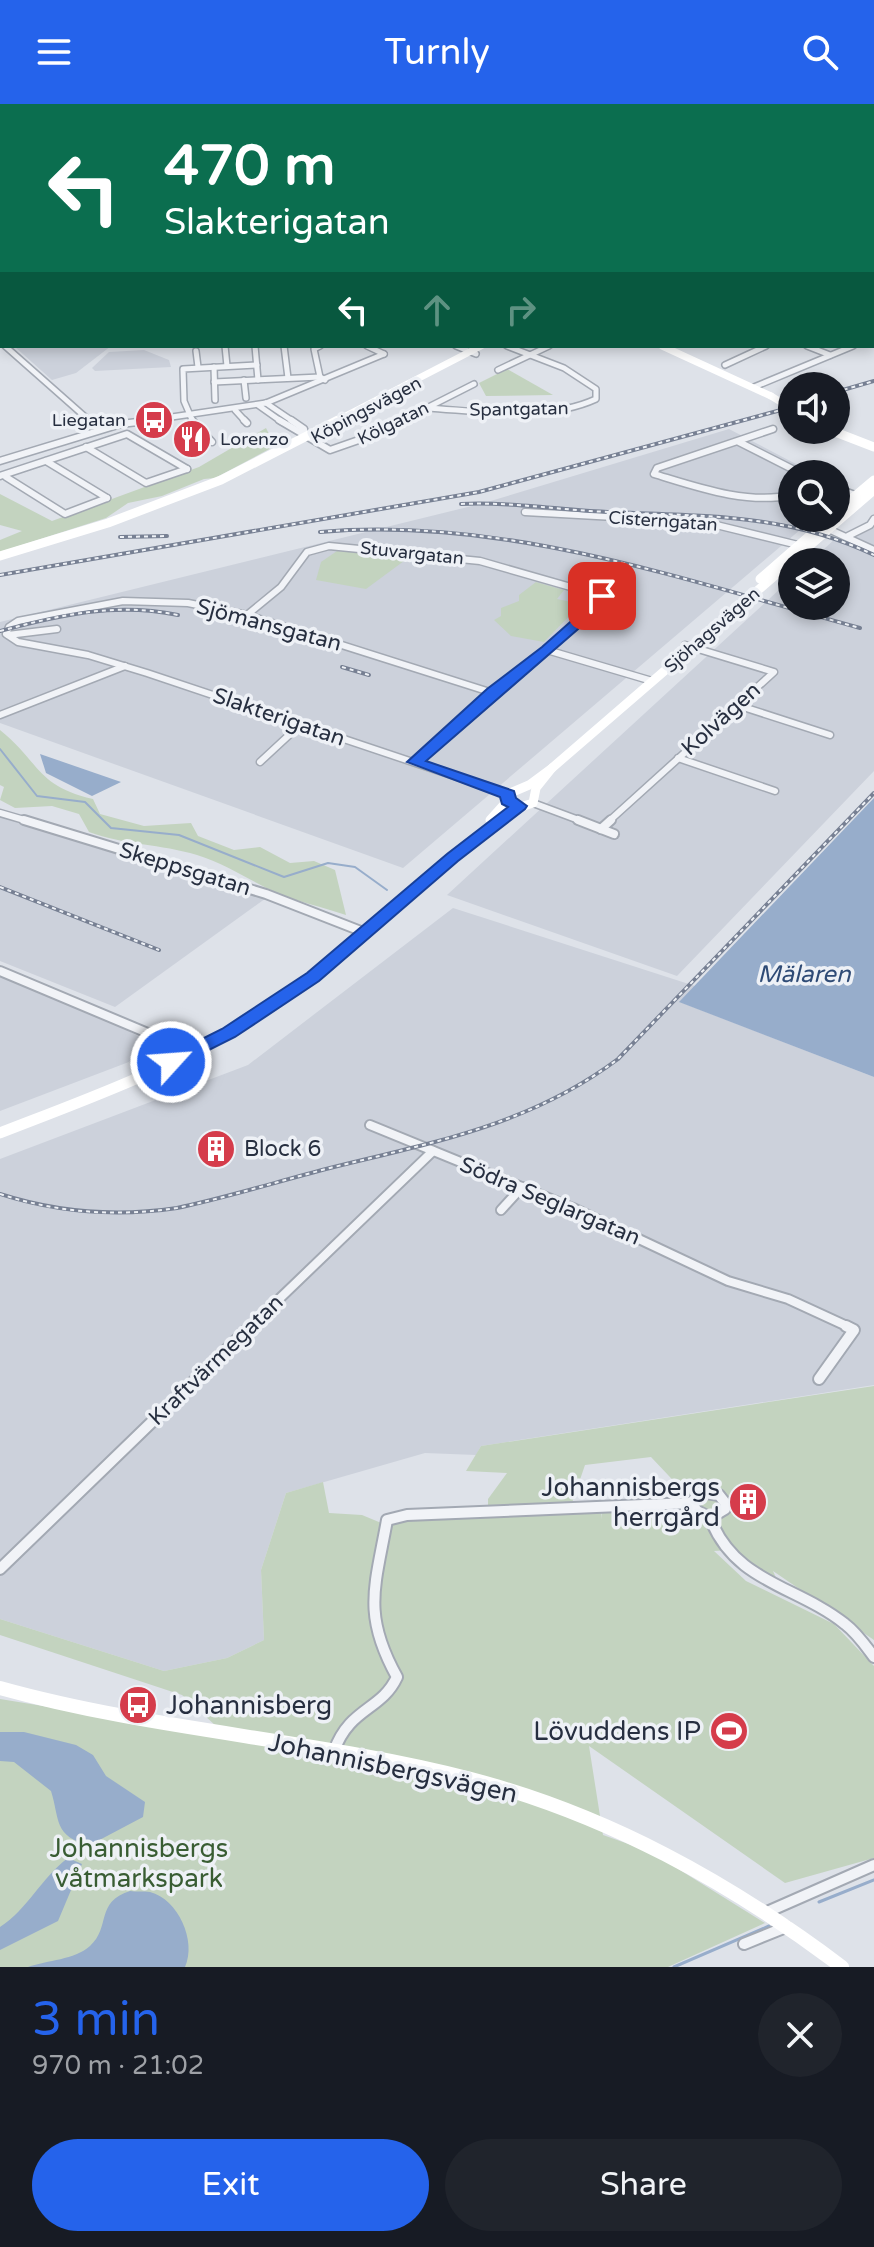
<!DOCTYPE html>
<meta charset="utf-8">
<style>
:root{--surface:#171b24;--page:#20242c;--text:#f1f3f6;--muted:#9ea1a6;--accent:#2563eb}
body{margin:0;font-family:"Varela Round",sans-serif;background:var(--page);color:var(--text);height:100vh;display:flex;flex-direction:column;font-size:30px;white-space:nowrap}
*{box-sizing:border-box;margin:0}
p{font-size:26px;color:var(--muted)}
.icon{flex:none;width:44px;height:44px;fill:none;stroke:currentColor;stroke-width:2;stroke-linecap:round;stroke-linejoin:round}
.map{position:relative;height:1863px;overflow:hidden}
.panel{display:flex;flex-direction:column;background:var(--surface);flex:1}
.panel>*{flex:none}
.banner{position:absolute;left:0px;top:0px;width:874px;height:244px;box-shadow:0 4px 12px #0003;background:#0b6e4f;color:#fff;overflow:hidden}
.controls{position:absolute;left:778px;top:268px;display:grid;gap:16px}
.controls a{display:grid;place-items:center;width:72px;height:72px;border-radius:50%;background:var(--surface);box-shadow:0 4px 12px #0003;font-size:40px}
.pin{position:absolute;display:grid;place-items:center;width:68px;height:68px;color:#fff;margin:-34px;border-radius:16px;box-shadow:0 4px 12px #0006}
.me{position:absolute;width:88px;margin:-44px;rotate:64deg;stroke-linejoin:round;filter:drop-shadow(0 0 6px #0008)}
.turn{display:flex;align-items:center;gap:28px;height:168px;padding:0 32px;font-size:36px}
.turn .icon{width:104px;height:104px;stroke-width:2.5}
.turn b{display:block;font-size:56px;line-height:68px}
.lanes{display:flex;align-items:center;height:76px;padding:0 32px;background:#0003;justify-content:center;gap:40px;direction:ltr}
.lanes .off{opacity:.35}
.round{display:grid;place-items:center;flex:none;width:84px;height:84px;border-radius:42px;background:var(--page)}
.headline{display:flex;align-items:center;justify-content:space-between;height:136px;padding:0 32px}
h1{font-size:48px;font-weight:600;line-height:60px;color:var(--accent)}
.action{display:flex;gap:16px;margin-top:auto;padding:16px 32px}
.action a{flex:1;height:92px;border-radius:48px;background:var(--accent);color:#fff;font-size:32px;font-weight:600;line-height:92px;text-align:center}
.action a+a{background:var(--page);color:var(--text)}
header{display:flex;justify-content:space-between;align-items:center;height:104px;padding:0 32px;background:var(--accent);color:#fff;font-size:36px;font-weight:600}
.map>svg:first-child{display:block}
</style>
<header><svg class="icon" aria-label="menu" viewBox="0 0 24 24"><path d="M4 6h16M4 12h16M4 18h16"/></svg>Turnly<svg class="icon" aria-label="search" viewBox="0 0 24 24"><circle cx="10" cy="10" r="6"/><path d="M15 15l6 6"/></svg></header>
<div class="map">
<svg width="874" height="1863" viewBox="0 0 874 1863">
<rect width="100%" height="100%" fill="#dee2e9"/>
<g fill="#ccd1db">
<path d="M14 242H111L76 269 52 276Z"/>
<path d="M144 246 169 256 171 263 95 267 92 264 109 248Z"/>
<path d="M729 325 815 370H792V414H814L403 764 0 619V518L484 399Z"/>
<path d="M874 424V667L677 872 447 791 792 474V502H836V458H810L837 433Z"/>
<path d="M0 711 269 792 115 903 0 857Z"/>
<path d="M453 804 695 882 680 898 874 973V1281L481 1342 476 1351 425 1349 286 1389 261 1466 264 1536 227 1554 164 1567 0 1515V1055L248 961Z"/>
<path d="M0 869 82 903 163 945 0 1007Z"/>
</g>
<g fill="#c3d3bf">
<path d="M507 265 553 291 486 292 479 279Z"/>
<path d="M266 324 275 342 215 374 204 375 162 392 128 399 106 414 0 448V436L22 427 0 421V390L52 417 199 363Z"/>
<path d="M337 447 408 453V454L366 485 316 476 321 458Z"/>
<path d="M536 478 564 486 557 495 581 500 544 538 511 532 494 516 501 512V504L519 497V491Z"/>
<path d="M0 626C40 658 36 682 93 695L100 710 144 722 191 719 198 732 234 746 260 743 290 759 314 757 335 766 346 811C323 803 297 798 275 788 249 776 226 760 197 751 161 740 124 741 89 728L79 710 52 702 15 704 0 696 4 683 0 681Z"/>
<path d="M874 1282V1536L773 1467 777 1476 732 1446 714 1447 746 1477 834 1520 874 1562V1754L785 1779 589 1642 603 1731 651 1748 765 1819 668 1863H0V1595L227 1632 182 1591 0 1531V1515L164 1567 227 1554 264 1536 261 1466 286 1389 323 1378 329 1409 362 1411 391 1423 398 1415 600 1405 602 1415 601 1404 687 1395 685 1389 651 1353 585 1361 572 1399 488 1401V1395L507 1369 466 1367 481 1342Z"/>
</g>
<g fill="#97adcb">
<path d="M40 650 121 678 92 692 46 669Z"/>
<path d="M874 694V973L679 898Z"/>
<path d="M0 1628H24L76 1641 93 1651 106 1672 145 1698 143 1713 90 1741C53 1733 60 1715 51 1687L14 1658 0 1657Z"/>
<path d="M68 1754 82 1760 58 1817 0 1846V1823C28 1805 41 1774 68 1754Z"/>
<path d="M130 1787C136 1788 144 1787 150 1788 178 1795 197 1837 185 1863H28C48 1856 74 1856 90 1842 111 1823 95 1798 130 1787Z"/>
</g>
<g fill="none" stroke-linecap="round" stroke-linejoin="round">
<path stroke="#97adcb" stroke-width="2" d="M0 645 37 692 85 698 111 724 179 731 284 773 328 759 355 763 387 786"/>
<g stroke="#97adcb" stroke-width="3">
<path d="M819 1798 874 1776"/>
<path d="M674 1863 769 1822"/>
</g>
<g stroke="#a3a9b3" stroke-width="8">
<g id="street-far3">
<path d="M299 0 309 2"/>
<path d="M461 0 466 2"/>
<path d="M590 0 593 2"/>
<path d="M803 0 806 2"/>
<path d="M710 2 717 1"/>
<path d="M5 242 91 318"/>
<path d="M225 242 227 262"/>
<path d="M255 242 258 276"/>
<path d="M284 242 288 274"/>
<path d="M320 242 314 245 320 273"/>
<path d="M367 242 384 250"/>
<path d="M456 242 476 250"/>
<path d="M807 242 830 251"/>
<path d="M196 247 198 263"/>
<path d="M725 261 766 242"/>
<path d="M214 263 215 296"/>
<path d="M498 266 549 242"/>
<path d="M244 276 246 294"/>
<path d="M214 278 320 273 325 276"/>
<path d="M754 283 853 242"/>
<path d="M266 299 294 318"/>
<path d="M258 301 282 318"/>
<path d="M426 304C480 307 546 318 596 295V285L564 264 507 242"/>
<path d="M235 306 246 318"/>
<path d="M138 318 266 299 384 250"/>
<path d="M193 318 184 297 183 265 257 261"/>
<path d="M399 318 474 280"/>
</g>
</g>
<g stroke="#a3a9b3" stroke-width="9">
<g id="street-far2">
<path d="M89 316 99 325"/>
<path d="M192 316 212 338"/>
<path d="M244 316 247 319"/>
<path d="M279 316 330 346 373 331 403 316"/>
<path d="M291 316 304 325 305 330"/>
<path d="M773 325 657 364 654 370C697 383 747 401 792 391"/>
<path d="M739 338 802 370"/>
<path d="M86 343 146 379 187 365"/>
<path d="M0 357 121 320 154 316"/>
<path d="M46 357 107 394"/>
<path d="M0 372 127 330 187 365"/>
<path d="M6 373 65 410 107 394"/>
<path d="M836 384 855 391"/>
<path d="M525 408 704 418 798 441"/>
<path d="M824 423 874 446"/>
<path d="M848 432 870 421 874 415"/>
<path d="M247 511 281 483 307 448 329 442 480 457 602 492V497L415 658"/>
<path d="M8 531 57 525"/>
<path d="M547 546 652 577"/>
<path d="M493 589 247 511 188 499 123 497 18 517 9 523 6 530 18 538 88 551 147 569 508 690"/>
<path d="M737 601 830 631"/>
<path d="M0 611 125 562"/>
<path d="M678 654 775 687"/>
<path d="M260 658 301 620"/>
<path d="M533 699 584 718"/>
<path d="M0 709 31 718"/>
<path d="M608 718 774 568 685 541"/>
</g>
</g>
<g stroke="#a3a9b3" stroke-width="12">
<g id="street-far1">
<path d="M24 716 266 790 366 829"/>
<path d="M578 716 614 730"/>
<path d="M601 725 611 716"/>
<path d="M0 867 193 948"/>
<path d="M370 1021 573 1104 728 1177 788 1195 851 1224"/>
<path d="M501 1106 522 1083"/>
<path d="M249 1224 433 1047"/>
</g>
</g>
<g stroke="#a3a9b3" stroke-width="14">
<g id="street">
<path d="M819 1275 854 1226 846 1222"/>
<path d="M691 1399 697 1407 710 1414C735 1479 796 1481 845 1520 857 1529 865 1541 874 1553"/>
<path d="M691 1399 701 1388 719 1391 726 1400 725 1405 710 1414"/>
<path d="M0 1465 251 1222"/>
<path d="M334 1647C350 1603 381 1607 397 1573 362 1510 375 1483 387 1416L407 1411 691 1399"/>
<path d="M767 1808 874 1761"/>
<path d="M744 1840 786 1823"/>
</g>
</g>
<use href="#street-far3" stroke="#f1f3f7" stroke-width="5"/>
<use href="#street-far2" stroke="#f1f3f7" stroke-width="6"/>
<use href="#street-far1" stroke="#f1f3f7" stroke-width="8"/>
<use href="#street" stroke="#f1f3f7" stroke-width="10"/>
<g stroke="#fff" stroke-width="7">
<path d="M217 0 230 2"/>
<path d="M235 0 248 2"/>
<path d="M870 2 874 1"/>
<path d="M662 242 771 292"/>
<path d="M334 318 481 242"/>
</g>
<g stroke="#fff" stroke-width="9">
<path d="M830 326 874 343"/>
<path d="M836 408 874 376"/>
<path d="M0 452 108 419 221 376 338 316"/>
<path d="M760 475 830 414"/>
<path d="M490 716 508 696V690L529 681 552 664 874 386"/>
<path d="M496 718 509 707 533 699 536 684 552 664"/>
</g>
<path stroke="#fff" stroke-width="11" d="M0 1029C77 999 158 970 229 928 328 870 411 790 498 716"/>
<path stroke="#fff" stroke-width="14" d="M0 1584C154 1627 316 1635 471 1675 608 1711 729 1778 842 1863"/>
<g stroke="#778093" stroke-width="4">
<g id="rail">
<path d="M836 288 874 277"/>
<path d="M461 400C504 398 547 404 590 407 691 413 780 406 874 451"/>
<path d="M320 428C505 412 684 476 860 524"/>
<path d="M120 433 167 432"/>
<path d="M0 471 479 388 792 303"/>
<path d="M0 527C61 511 115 498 178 511"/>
<path d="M342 563 369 571"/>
<path d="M0 783 159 846"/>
<path d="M0 1090C59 1109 116 1113 177 1104 229 1093 279 1077 330 1064 434 1038 530 1021 618 955L874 689"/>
</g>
</g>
<use href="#rail" stroke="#eef1f6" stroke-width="2" stroke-dasharray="4" stroke-linecap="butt"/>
<path stroke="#fff" stroke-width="7" d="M771 292 792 305"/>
</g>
<path fill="#2563eb" stroke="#184099" stroke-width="2" d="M602 488 609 492 607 500 426 657 514 687 516 694 527 702 525 705 458 757 319 877 235 933 177 962H164L162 958 164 954 222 925 307 869 447 750 508 703 502 700 500 693 407 658 487 585 542 543 595 496 597 489Z"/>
<defs>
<g id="bus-disc" transform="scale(2)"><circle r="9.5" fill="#d53c4b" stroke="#eef1f6"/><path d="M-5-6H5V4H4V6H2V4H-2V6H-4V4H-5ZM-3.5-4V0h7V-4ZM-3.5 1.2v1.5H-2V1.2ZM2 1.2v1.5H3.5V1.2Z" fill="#fff"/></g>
<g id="restaurant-disc" transform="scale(2)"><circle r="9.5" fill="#d53c4b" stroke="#eef1f6"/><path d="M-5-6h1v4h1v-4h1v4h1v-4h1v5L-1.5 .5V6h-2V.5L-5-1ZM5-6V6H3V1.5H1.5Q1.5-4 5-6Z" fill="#fff"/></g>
<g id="building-disc" transform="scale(2)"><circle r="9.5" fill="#d53c4b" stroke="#eef1f6"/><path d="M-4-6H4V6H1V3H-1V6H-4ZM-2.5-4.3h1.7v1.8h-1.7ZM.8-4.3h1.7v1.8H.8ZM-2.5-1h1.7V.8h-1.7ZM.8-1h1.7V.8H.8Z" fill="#fff"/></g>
<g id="stadium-disc" transform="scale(2)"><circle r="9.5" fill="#d53c4b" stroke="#eef1f6"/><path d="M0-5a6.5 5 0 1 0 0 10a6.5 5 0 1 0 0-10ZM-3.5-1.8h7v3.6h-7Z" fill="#fff"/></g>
</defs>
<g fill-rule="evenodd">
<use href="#bus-disc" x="154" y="316"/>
<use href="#restaurant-disc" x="192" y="335"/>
<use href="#building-disc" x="216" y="1045"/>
<use href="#building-disc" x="748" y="1398"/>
<use href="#bus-disc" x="138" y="1601"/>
<use href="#stadium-disc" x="729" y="1627"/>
</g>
<g text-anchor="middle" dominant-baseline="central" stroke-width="7" stroke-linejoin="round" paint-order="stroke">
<g font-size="18" fill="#272f40" stroke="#eef1f6">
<text transform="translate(519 305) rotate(-1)">Spantgatan</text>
<text transform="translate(366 306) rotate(-28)">Köpingsvägen</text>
<text transform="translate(393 319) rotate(-26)">Kölgatan</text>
<text transform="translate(663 417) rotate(4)">Cisterngatan</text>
<text transform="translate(412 449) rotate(6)">Stuvargatan</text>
<text transform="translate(712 526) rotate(-41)">Sjöhagsvägen</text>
</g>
<g font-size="18" fill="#272f40" stroke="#eef1f6" text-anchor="end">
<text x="126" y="316">Liegatan</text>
<text x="220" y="335" text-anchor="start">Lorenzo</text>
</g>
<g font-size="22" fill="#272f40" stroke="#eef1f6">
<text transform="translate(269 521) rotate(15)">Sjömansgatan</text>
<text transform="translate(279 613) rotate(19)">Slakterigatan</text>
<text transform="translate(721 615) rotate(-42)">Kolvägen</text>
<text transform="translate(185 765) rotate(17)">Skeppsgatan</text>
<text transform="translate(550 1097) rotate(23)">Södra Seglargatan</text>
<text transform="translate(216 1256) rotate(-44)">Kraftvärmegatan</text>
</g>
<g font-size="22" fill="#272f40" stroke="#eef1f6" text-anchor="start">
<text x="244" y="1045">Block 6</text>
</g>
<g font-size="24" font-style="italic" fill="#2f4b76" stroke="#eef1f6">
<text x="804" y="870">Mälaren</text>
</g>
<g font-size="26" fill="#272f40" stroke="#eef1f6" text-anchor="end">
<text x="720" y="1383">Johannisbergs<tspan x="720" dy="30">herrgård</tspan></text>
<text x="166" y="1601" text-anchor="start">Johannisberg</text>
<text x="701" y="1627">Lövuddens IP</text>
</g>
<g font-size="26" fill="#272f40" stroke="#eef1f6">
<text transform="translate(393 1664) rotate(12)">Johannisbergsvägen</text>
</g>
<g font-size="26" fill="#395d33" stroke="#eef1f6">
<text x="139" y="1744">Johannisbergs<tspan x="139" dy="30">våtmarkspark</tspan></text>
</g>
</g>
</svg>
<div class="controls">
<a><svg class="icon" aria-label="sound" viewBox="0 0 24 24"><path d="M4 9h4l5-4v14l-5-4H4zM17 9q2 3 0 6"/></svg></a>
<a><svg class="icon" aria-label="search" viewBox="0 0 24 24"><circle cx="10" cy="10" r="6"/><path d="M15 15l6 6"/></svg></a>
<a><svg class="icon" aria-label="layers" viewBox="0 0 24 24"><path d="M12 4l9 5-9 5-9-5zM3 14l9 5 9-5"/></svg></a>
</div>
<div class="pin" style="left:602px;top:492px;background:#d93025"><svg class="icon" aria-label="arrive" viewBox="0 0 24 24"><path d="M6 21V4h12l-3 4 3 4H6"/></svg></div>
<svg class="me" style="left:171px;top:958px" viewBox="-20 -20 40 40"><circle r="17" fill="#2563eb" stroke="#fff" stroke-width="3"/><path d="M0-11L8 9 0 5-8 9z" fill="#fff"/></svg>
<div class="banner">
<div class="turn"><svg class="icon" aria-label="left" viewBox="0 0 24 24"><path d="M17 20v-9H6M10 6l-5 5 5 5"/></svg><div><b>470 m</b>Slakterigatan</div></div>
<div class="lanes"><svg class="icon" aria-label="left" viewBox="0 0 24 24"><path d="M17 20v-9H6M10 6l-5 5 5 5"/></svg><svg class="icon off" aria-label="ahead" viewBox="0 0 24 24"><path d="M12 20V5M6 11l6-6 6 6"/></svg><svg class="icon off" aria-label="right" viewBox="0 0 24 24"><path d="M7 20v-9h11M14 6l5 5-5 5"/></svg></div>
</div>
</div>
<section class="panel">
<div class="headline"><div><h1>3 min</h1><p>970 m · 21:02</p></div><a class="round"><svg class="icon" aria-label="close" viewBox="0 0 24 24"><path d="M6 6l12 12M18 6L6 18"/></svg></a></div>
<div class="action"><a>Exit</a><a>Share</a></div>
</section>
